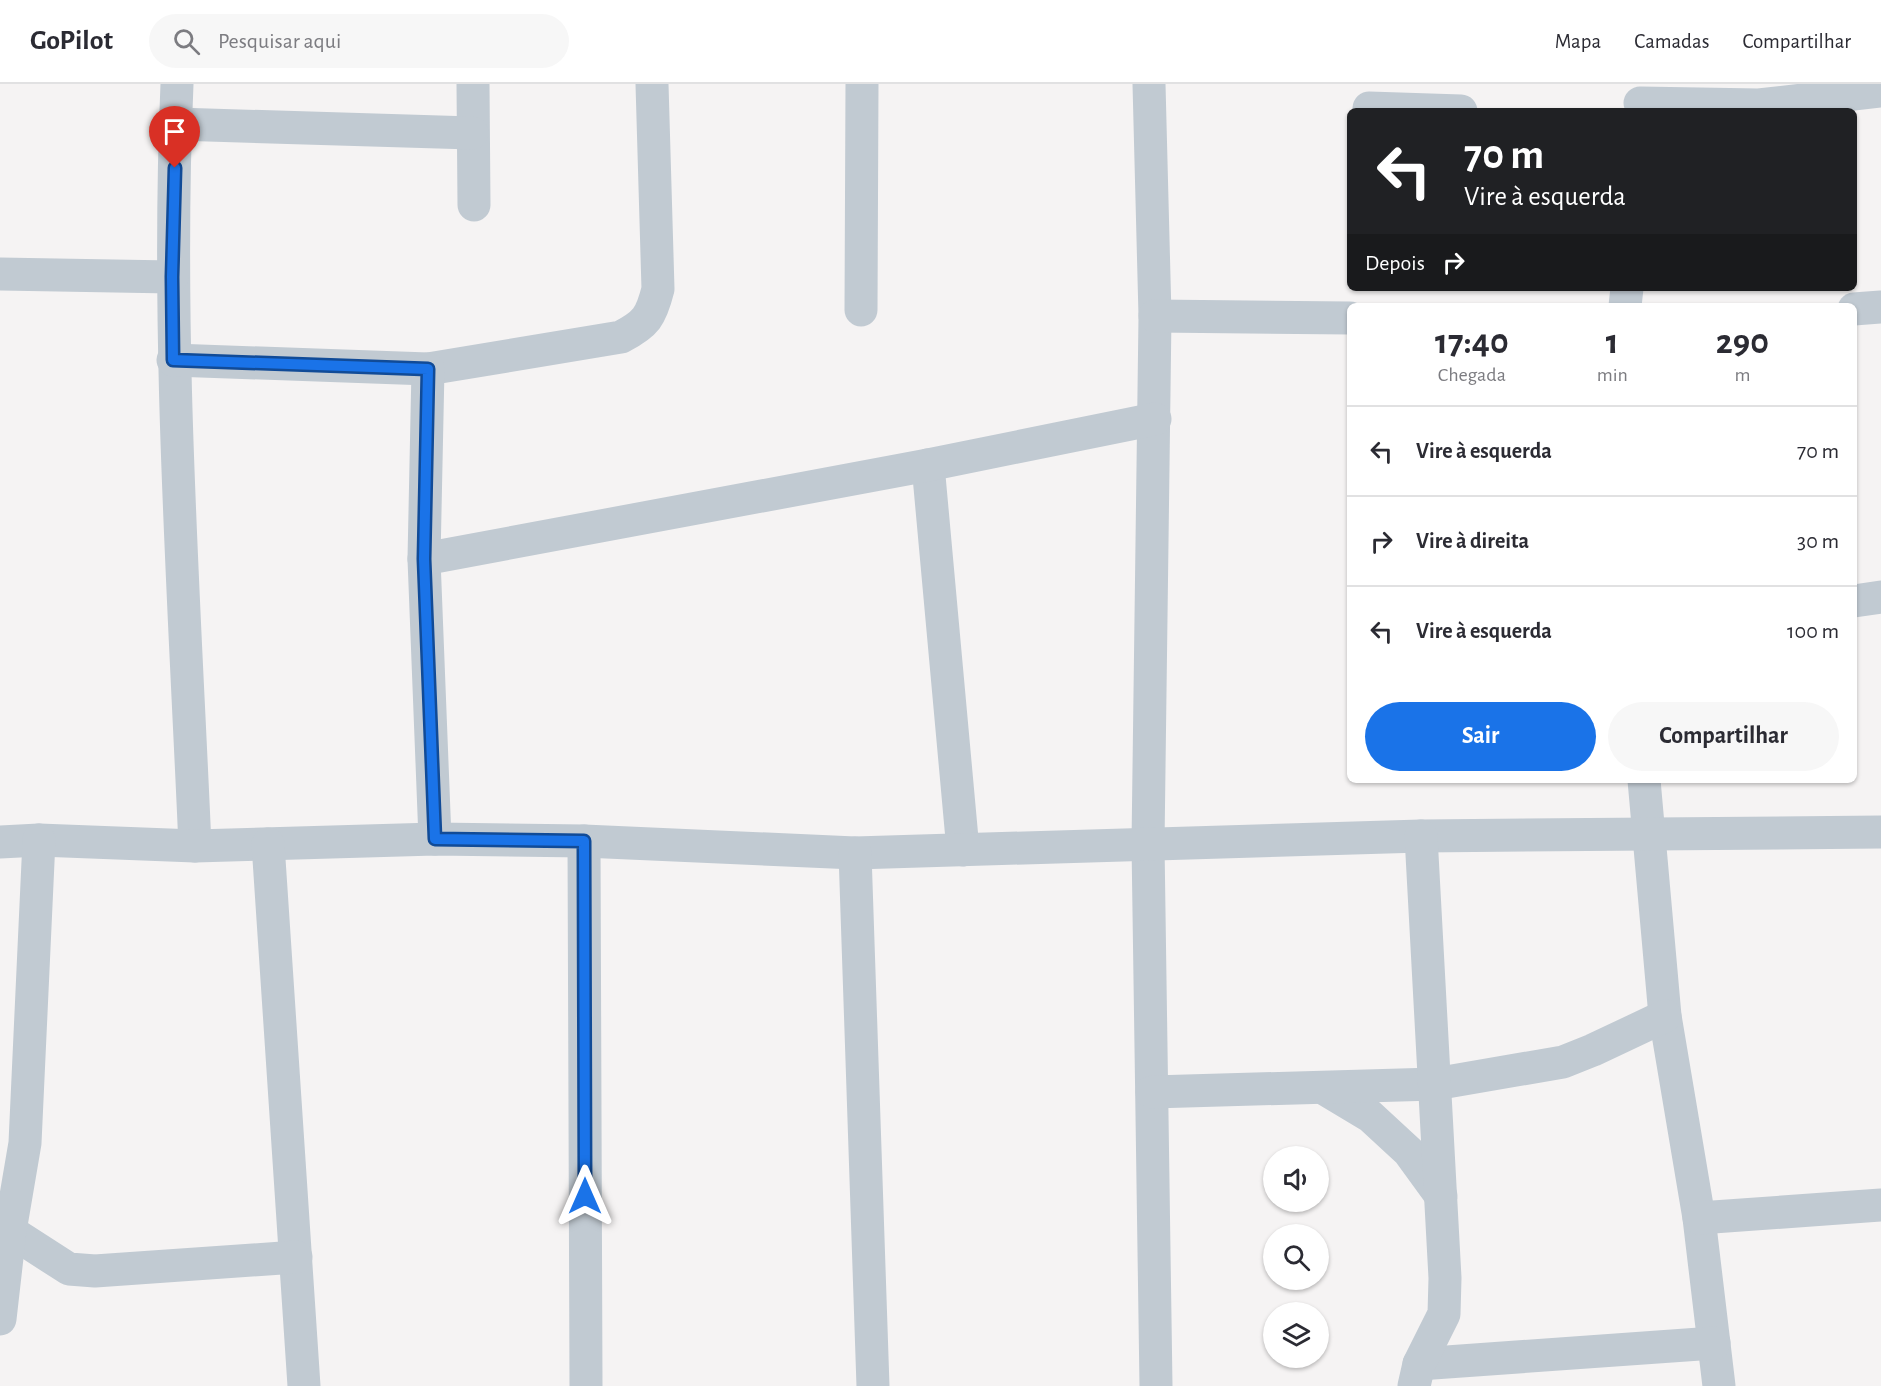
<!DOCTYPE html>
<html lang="pt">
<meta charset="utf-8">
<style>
:root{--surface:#fff;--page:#f7f7f7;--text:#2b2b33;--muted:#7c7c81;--line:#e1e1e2;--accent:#1a73e8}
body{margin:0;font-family:"Alegreya Sans",sans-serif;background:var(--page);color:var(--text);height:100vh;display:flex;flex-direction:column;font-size:22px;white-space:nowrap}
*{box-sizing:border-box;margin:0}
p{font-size:20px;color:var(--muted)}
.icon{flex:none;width:33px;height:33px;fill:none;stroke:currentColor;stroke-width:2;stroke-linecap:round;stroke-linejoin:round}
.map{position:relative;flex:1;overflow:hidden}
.panel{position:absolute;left:1347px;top:219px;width:510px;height:480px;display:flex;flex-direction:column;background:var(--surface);border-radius:9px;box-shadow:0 2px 4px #0004}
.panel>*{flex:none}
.hud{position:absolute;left:1347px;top:24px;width:510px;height:183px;border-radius:9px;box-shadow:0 2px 4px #0004;background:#202124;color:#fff;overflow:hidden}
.buttons{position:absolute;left:1263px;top:1062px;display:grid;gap:12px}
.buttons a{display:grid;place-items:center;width:66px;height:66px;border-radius:50%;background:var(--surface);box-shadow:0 2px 4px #0004;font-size:30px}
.pin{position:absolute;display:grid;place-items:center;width:51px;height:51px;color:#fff;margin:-62px -26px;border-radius:50% 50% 50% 0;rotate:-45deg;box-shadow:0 0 6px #0007}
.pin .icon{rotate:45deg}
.me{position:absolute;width:66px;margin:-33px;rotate:0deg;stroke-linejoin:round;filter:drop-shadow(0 0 4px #0008)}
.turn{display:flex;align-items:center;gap:21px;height:126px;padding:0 18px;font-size:27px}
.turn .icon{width:78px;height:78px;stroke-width:2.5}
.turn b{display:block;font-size:42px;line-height:51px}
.then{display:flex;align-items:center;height:57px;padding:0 18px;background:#0003;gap:12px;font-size:22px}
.eta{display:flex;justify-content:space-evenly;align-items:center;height:102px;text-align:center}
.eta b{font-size:36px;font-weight:700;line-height:42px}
.cta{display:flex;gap:12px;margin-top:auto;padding:12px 18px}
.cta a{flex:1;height:69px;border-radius:36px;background:var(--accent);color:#fff;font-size:24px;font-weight:700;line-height:69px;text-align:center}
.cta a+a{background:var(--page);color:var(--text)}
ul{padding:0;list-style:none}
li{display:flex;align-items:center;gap:18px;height:90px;padding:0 18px;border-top:2px solid var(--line)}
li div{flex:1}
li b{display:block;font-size:22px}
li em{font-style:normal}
header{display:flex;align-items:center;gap:36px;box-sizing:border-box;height:84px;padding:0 30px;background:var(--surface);border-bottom:2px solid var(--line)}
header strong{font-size:28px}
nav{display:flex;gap:33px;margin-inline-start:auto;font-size:21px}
.search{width:420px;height:54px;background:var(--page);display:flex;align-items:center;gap:15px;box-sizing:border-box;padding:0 21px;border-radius:33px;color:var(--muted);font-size:22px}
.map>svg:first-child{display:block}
</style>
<header>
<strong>GoPilot</strong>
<div class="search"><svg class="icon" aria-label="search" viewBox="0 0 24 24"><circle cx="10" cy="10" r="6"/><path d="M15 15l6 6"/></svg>Pesquisar aqui</div>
<nav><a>Mapa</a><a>Camadas</a><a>Compartilhar</a></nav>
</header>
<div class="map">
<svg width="1881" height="1302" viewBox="0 0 1881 1302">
<rect width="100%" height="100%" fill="#f5f3f3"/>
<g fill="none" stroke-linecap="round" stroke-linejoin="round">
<g stroke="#c1cad2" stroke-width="33">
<path d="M177 0C166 254 184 508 195 762"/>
<path d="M473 0 474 121"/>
<path d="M1149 0 1155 232 1148 760 1156 1302"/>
<path d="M1640 19 1759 21 1881 7"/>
<path d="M1369 24 1461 27"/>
<path d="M176 40 472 49"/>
<path d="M0 190 172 193"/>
<path d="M1625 222 1627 204"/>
<path d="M1854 225 1881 223"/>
<path d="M861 226 862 0"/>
<path d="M1155 232 1350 234"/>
<path d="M173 276 428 285 621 253C646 240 651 233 658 205L652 0"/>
<path d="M428 285 424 475 435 755"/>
<path d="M928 381 963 766"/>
<path d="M424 475 928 381 1155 335"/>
<path d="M1854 517 1881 513"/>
<path d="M1644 696 1665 932 1699 1134 1719 1302"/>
<path d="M584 757 586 1302"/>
<path d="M0 758 39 756 195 762 435 755 584 757 855 769 1421 752 1881 748"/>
<path d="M268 760 304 1302"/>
<path d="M855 769 873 1302"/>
<path d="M1325 1005 1370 1032 1409 1068 1441 1112"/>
<path d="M1152 1008 1435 1000 1563 978 1593 966 1665 932"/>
<path d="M1699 1134 1881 1121"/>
<path d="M10 1147 69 1185 95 1187 296 1173"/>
<path d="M0 1235 10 1147 25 1059 39 756"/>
<path d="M1419 1280 1714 1259"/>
<path d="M1414 1302 1419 1280 1444 1230 1445 1194 1421 752"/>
</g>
</g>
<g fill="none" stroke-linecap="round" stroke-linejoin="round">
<g stroke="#114b97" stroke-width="15">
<path id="route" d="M175 84 172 193 173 276 428 285 424 475 435 755 584 757 585 1112"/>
</g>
<use href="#route" stroke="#1a73e8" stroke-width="10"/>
</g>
</svg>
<div class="buttons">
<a><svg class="icon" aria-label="sound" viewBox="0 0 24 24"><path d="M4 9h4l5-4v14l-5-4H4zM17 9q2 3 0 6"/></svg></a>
<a><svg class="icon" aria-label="search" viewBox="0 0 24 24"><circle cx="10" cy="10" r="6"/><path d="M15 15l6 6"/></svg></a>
<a><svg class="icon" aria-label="layers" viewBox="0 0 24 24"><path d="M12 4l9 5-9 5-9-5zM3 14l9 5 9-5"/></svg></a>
</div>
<div class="pin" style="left:175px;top:84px;background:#d93025"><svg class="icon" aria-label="arrive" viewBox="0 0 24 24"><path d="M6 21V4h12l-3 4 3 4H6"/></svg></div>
<svg class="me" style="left:585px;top:1112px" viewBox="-20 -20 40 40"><path d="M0-17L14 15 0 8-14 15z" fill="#1a73e8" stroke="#fff" stroke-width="4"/></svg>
<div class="hud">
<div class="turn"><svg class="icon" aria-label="left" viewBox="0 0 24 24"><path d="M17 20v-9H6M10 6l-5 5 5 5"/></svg><div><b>70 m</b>Vire à esquerda</div></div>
<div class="then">Depois<svg class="icon" aria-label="right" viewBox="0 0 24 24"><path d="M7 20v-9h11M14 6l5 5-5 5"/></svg></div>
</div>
<section class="panel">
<div class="eta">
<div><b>17:40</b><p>Chegada</p></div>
<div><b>1</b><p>min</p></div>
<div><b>290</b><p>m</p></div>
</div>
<ul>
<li><svg class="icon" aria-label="left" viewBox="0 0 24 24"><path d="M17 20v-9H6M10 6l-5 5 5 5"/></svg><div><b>Vire à esquerda</b></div><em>70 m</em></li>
<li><svg class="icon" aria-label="right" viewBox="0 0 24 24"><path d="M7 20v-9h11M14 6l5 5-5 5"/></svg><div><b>Vire à direita</b></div><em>30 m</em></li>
<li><svg class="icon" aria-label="left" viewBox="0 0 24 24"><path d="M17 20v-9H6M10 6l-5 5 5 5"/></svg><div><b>Vire à esquerda</b></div><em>100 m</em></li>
</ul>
<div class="cta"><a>Sair</a><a>Compartilhar</a></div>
</section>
</div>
